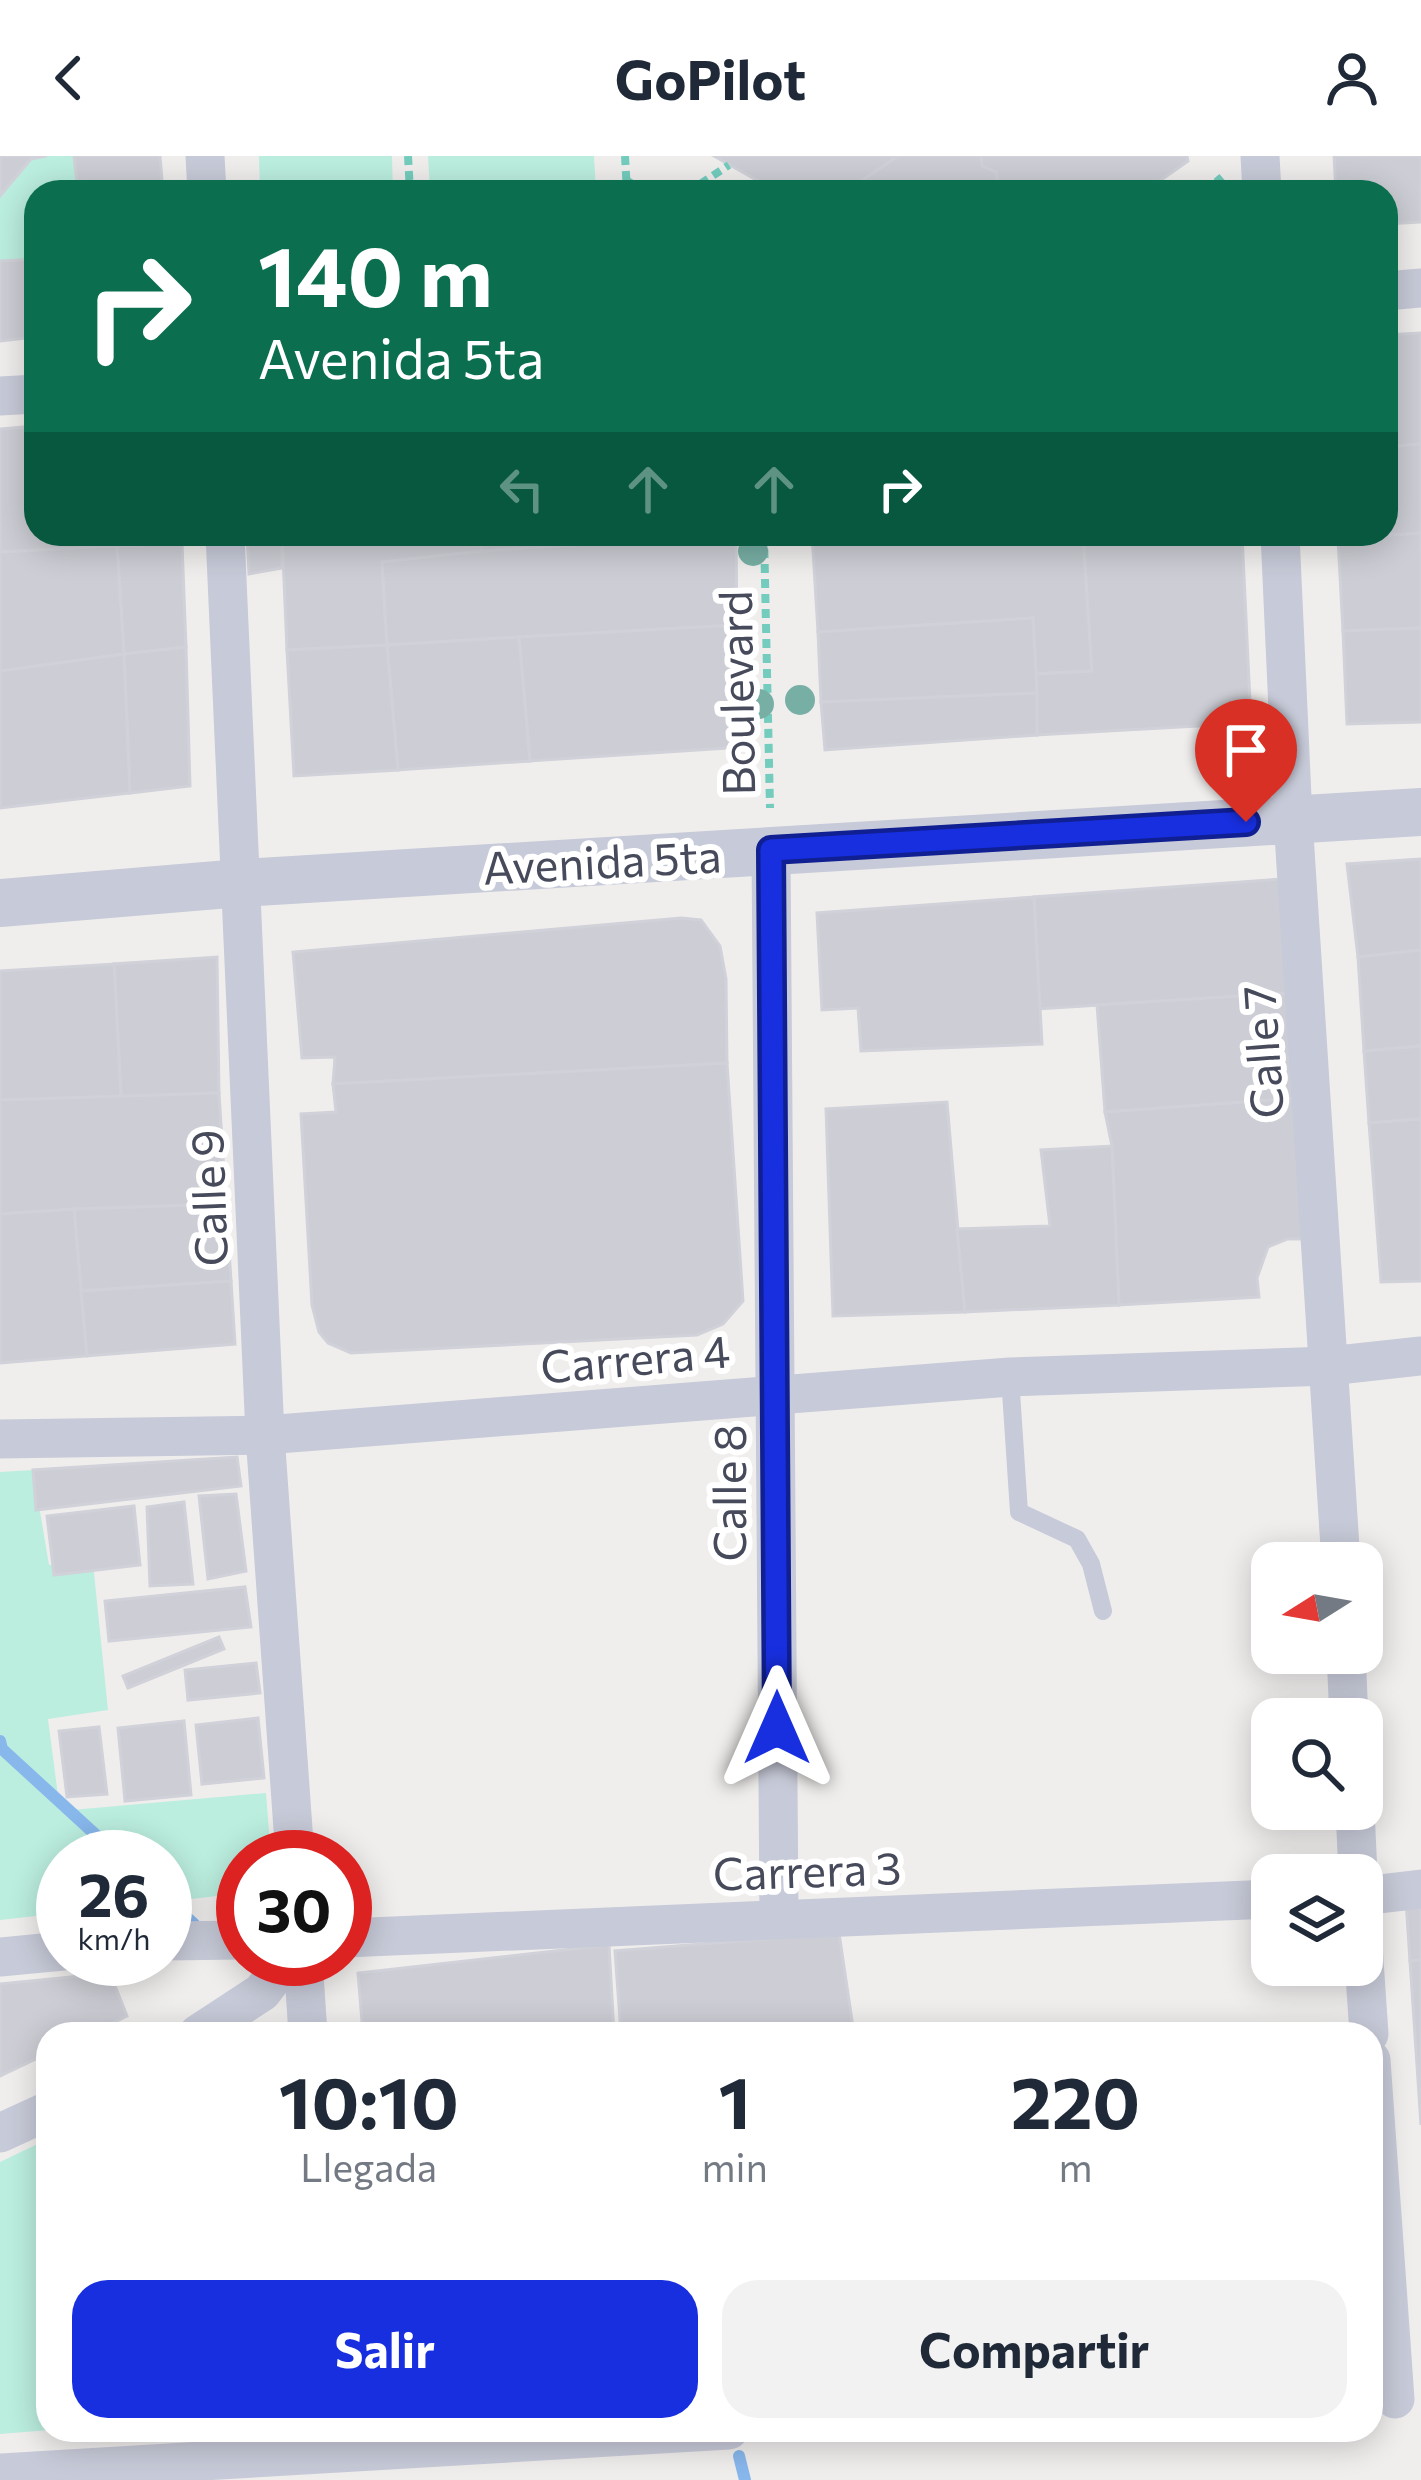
<!DOCTYPE html>
<html lang="es">
<style>
:root{--surface:#fff;--page:#f2f2f3;--text:#1f2937;--muted:#747a83;--accent:#182fdf}
body{margin:0;font-family:Commissioner,sans-serif;background:var(--page);color:var(--text);height:100vh;display:flex;flex-direction:column;font-size:45px;white-space:nowrap}
*{box-sizing:border-box;margin:0}
p{font-size:39px;color:var(--muted)}
.icon{flex:none;width:66px;height:66px;fill:none;stroke:currentColor;stroke-width:2;stroke-linecap:round;stroke-linejoin:round}
.map{position:relative;flex:1;overflow:hidden}
.sheet{position:absolute;left:36px;top:1866px;width:1347px;height:420px;display:flex;flex-direction:column;background:var(--surface);border-radius:36px;box-shadow:0 6px 30px #0003}
.sheet>*{flex:none}
.banner{position:absolute;left:24px;top:24px;width:1374px;height:366px;border-radius:36px;box-shadow:0 6px 30px #0003;background:#0b6e4f;color:#fff;overflow:hidden}
.needle{width:78px;rotate:259deg}
.tools{position:absolute;left:1251px;top:1386px;display:grid;gap:24px}
.tools a{display:grid;place-items:center;width:132px;height:132px;border-radius:24px;background:var(--surface);box-shadow:0 6px 30px #0003;font-size:60px}
.speed{position:absolute;left:36px;top:1674px;display:flex;gap:24px;font-size:60px;font-weight:700;text-align:center}
.speed>*{display:grid;place-content:center;width:156px;height:156px;border-radius:50%;background:var(--surface);box-shadow:0 6px 30px #0003;line-height:1}
.speed small{font-size:30px;font-weight:400}
.speed .limit{border:18px solid #d22;background:#fff;color:#111}
.pin{position:absolute;display:grid;place-items:center;width:102px;height:102px;color:#fff;margin:-123px -51px;border-radius:50% 50% 50% 0;rotate:-45deg;box-shadow:0 0 12px #0007}
.pin .icon{rotate:45deg}
.me{position:absolute;width:132px;margin:-66px;rotate:0deg;stroke-linejoin:round;filter:drop-shadow(0 0 9px #0008)}
.turn{display:flex;align-items:center;gap:42px;height:252px;padding:0 36px;font-size:54px}
.turn .icon{width:156px;height:156px;stroke-width:2.5}
.turn b{display:block;font-size:84px;line-height:102px}
.lanes{display:flex;align-items:center;height:114px;padding:0 36px;background:#0003;justify-content:center;gap:60px;direction:ltr}
.lanes .off{opacity:.35}
.eta{display:flex;justify-content:space-evenly;align-items:center;height:204px;text-align:center}
.eta b{font-size:72px;font-weight:700;line-height:84px}
.button{display:flex;gap:24px;margin-top:auto;padding:24px 36px}
.button a{flex:1;height:138px;border-radius:36px;background:var(--accent);color:#fff;font-size:48px;font-weight:700;line-height:138px;text-align:center}
.button a+a{background:var(--page);color:var(--text)}
header{display:flex;justify-content:space-between;align-items:center;height:156px;padding:0 36px;background:var(--surface);font-size:54px;font-weight:700}
.map>svg:first-child{display:block}
</style>
<header><svg class="icon" aria-label="back" viewBox="0 0 24 24"><path d="M15 5l-7 7 7 7"/></svg>GoPilot<svg class="icon" aria-label="person" viewBox="0 0 24 24"><circle cx="12" cy="8" r="4"/><path d="M4 21q1-7 8-7t8 7"/></svg></header>
<div class="map">
<svg width="1421" height="2324" viewBox="0 0 1421 2324">
<rect width="100%" height="100%" fill="#f0eeed"/>
<g fill="#bbeedf">
<path d="M47 0H74L78 36H36V103L0 105V40L31 3Z"/>
<path d="M259 0H392L393 36H260Z"/>
<path d="M428 0H594L596 36H430Z"/>
<path d="M33 1314 49 1409 93 1407 108 1554 48 1563 60 1655 266 1637 271 1701H243V1737L165 1746V1701H63V1757L0 1764V1316Z"/>
<path d="M48 1983 50 2274 0 2278V2006Z"/>
</g>
<g fill="none" stroke-linecap="round" stroke-linejoin="round">
<g stroke="#88b7ec" stroke-width="12">
<path d="M0 1585 2 1593 120 1701"/>
<path d="M165 1742 194 1768"/>
<path d="M739 2300 745 2324"/>
</g>
</g>
<g fill="#cdced5" stroke="#d1d1d9" stroke-width="3">
<path d="M0 0H47L31 3 0 40Z"/>
<path d="M74 0H160L163 36H78Z"/>
<path d="M714 0H1187L1188 5 1144 36H760V26Z"/>
<path d="M898 0H981L982 10 996 16 1000 36H845Z"/>
<path d="M1334 0H1421V66L1386 68V36H1336Z"/>
<path d="M36 103V181L0 185V105Z"/>
<path d="M1421 177V288L1386 291V179Z"/>
<path d="M36 270V378H182V387L0 396V273Z"/>
<path d="M1421 288V377L1338 383 1337 378H1386V291Z"/>
<path d="M1421 377V472L1343 475 1338 383Z"/>
<path d="M247 378H282V412L249 418Z"/>
<path d="M282 378H481L482 395 382 406 387 489 287 494Z"/>
<path d="M481 378H514L515 393 482 395Z"/>
<path d="M514 378H636V385L515 393Z"/>
<path d="M736 378 737 469 387 489 382 406 482 395Z"/>
<path d="M812 378H1083L1092 515 1036 518 1033 462 818 476Z"/>
<path d="M1083 378H1242L1251 567 1037 579 1036 518 1092 515Z"/>
<path d="M182 387 186 491 124 498 117 390Z"/>
<path d="M117 390 124 498 0 515V396Z"/>
<path d="M1033 462 1037 537 821 546 818 476Z"/>
<path d="M737 469 742 591 530 605 519 481Z"/>
<path d="M1421 472V566L1347 568 1343 475Z"/>
<path d="M519 481 530 605 398 614 387 489Z"/>
<path d="M387 489 398 614 294 620 287 494Z"/>
<path d="M186 491 190 630 130 637 124 498Z"/>
<path d="M124 498 130 637 0 652V515Z"/>
<path d="M1037 537V579L825 594 821 546Z"/>
<path d="M1421 703V794L1358 801 1347 708Z"/>
<path d="M1281 723 1290 837 1038 853 1034 741Z"/>
<path d="M1034 741 1042 888 861 895 858 852 822 854 817 757Z"/>
<path d="M681 762 701 764 720 790 726 823 727 907 333 928 335 901 302 902 293 796Z"/>
<path d="M1421 794V890L1364 895 1358 801Z"/>
<path d="M217 801 219 937 121 941 114 808Z"/>
<path d="M114 808 121 941 0 944V815Z"/>
<path d="M1290 837 1298 942 1105 956 1097 849Z"/>
<path d="M1421 890V963L1369 967 1364 895Z"/>
<path d="M727 907 743 1145 723 1168 697 1179 351 1197 328 1187 319 1176 312 1149 301 958 336 956 333 928Z"/>
<path d="M219 937 226 1048 0 1058V944Z"/>
<path d="M1298 942 1304 1083H1287L1268 1091 1257 1122 1259 1141 1119 1149 1112 990 1105 956Z"/>
<path d="M947 946 965 1156 833 1160 826 953Z"/>
<path d="M1421 963V1125L1381 1126 1369 967Z"/>
<path d="M1112 990 1119 1149 965 1156 957 1073 1050 1070 1041 994Z"/>
<path d="M226 1048 231 1125 81 1135 74 1053Z"/>
<path d="M74 1053 87 1200 0 1207V1058Z"/>
<path d="M231 1125 235 1188 87 1200 81 1135Z"/>
<path d="M237 1301 241 1330 36 1354 33 1314Z"/>
<path d="M236 1338 246 1415 208 1423 199 1340Z"/>
<path d="M184 1346 193 1428 150 1430 147 1351Z"/>
<path d="M134 1350 140 1409 54 1419 47 1360Z"/>
<path d="M245 1431 251 1471 109 1485 105 1445Z"/>
<path d="M219 1481 224 1493 128 1532 123 1520Z"/>
<path d="M256 1507 260 1537 188 1544 185 1514Z"/>
<path d="M258 1562 264 1622 202 1628 196 1569Z"/>
<path d="M184 1565 191 1639 125 1645 118 1572Z"/>
<path d="M99 1571 107 1638 67 1641 59 1575Z"/>
<path d="M1421 1744V1804L1410 1805 1406 1745Z"/>
<path d="M839 1777 854 1878H621L615 1795Z"/>
<path d="M609 1789 614 1878H363L358 1817Z"/>
<path d="M1421 1804V1969L1410 1805Z"/>
<path d="M110 1817 127 1860 90 1878H48V1897L0 1920V1828Z"/>
</g>
<g fill="none" stroke-linecap="round" stroke-linejoin="round">
<g stroke="#73ccbd" stroke-width="8" stroke-dasharray="9 6" stroke-linecap="butt">
<path d="M408 0 410 36"/>
<path d="M625 0 627 36"/>
<path d="M626 24 645 36"/>
<path d="M688 36 729 9"/>
<path d="M1205 36 1222 21"/>
<path d="M764 378 770 652"/>
</g>
<path stroke="#c7cad8" stroke-width="18" d="M1010 1221 1019 1356 1077 1383 1091 1408 1103 1455"/>
<g stroke="#c7cad8" stroke-width="39">
<path d="M205 0 207 36"/>
<path d="M1260 0 1262 36"/>
<path d="M1386 135 1421 132"/>
<path d="M0 240 36 238"/>
<path d="M225 378 265 1279 295 1701"/>
<path d="M1280 378 1293 663 1341 1407"/>
<path d="M771 694 779 1762"/>
<path d="M0 1283 265 1279 1010 1221 1329 1210 1421 1200"/>
<path d="M1346 1497 1349 1563"/>
<path d="M1355 1653 1358 1719"/>
<path d="M1362 1740 1421 1733"/>
<path d="M1362 1775 1369 1878"/>
<path d="M345 1782 1272 1743"/>
<path d="M165 1785 243 1784"/>
<path d="M0 1801 63 1795"/>
<path d="M303 1803 308 1878"/>
<path d="M198 1878 262 1836 287 1803"/>
<path d="M1371 1904 1395 2243"/>
<path d="M0 1977 48 1955"/>
<path d="M0 2317 729 2274"/>
</g>
<path stroke="#c7cad8" stroke-width="48" d="M0 747 241 727 1421 656"/>
</g>
<g fill="#78afa5">
<circle cx="753" cy="395" r="15"/>
<circle cx="800" cy="544" r="15"/>
<circle cx="759" cy="548" r="15"/>
</g>
<g fill="none" stroke-linecap="round" stroke-linejoin="round">
<g stroke="#101f91" stroke-width="30">
<path id="route" d="M777 1572 771 694 1246 666"/>
</g>
<use href="#route" stroke="#182fdf" stroke-width="21"/>
</g>
<g text-anchor="middle" dominant-baseline="central" stroke-width="12" stroke-linejoin="round" paint-order="stroke">
<g font-size="45" fill="#464a5b" stroke="#fff">
<text transform="translate(735 537) rotate(-91)">Boulevard</text>
<text transform="translate(602 704) rotate(-3)">Avenida 5ta</text>
<text transform="translate(1261 896) rotate(-94)">Calle 7</text>
<text transform="translate(207 1042) rotate(-92)">Calle 9</text>
<text transform="translate(635 1201) rotate(-5)">Carrera 4</text>
<text transform="translate(727 1337) rotate(-90)">Calle 8</text>
<text transform="translate(807 1713) rotate(-2)">Carrera 3</text>
</g>
</g>
</svg>
<div class="tools">
<a><svg class="needle" viewBox="-14 -14 28 28"><path d="M0-13l5 13h-10z" fill="#e53935"/><path d="M0 13l5-13h-10z" fill="#747a83"/></svg></a>
<a><svg class="icon" aria-label="search" viewBox="0 0 24 24"><circle cx="10" cy="10" r="6"/><path d="M15 15l6 6"/></svg></a>
<a><svg class="icon" aria-label="layers" viewBox="0 0 24 24"><path d="M12 4l9 5-9 5-9-5zM3 14l9 5 9-5"/></svg></a>
</div>
<div class="speed"><div>26<small>km/h</small></div><div class="limit">30</div></div>
<div class="pin" style="left:1246px;top:666px;background:#d93025"><svg class="icon" aria-label="arrive" viewBox="0 0 24 24"><path d="M6 21V4h12l-3 4 3 4H6"/></svg></div>
<svg class="me" style="left:777px;top:1572px" viewBox="-20 -20 40 40"><path d="M0-17L14 15 0 8-14 15z" fill="#182fdf" stroke="#fff" stroke-width="4"/></svg>
<div class="banner">
<div class="turn"><svg class="icon" aria-label="right" viewBox="0 0 24 24"><path d="M7 20v-9h11M14 6l5 5-5 5"/></svg><div><b>140 m</b>Avenida 5ta</div></div>
<div class="lanes"><svg class="icon off" aria-label="left" viewBox="0 0 24 24"><path d="M17 20v-9H6M10 6l-5 5 5 5"/></svg><svg class="icon off" aria-label="ahead" viewBox="0 0 24 24"><path d="M12 20V5M6 11l6-6 6 6"/></svg><svg class="icon off" aria-label="ahead" viewBox="0 0 24 24"><path d="M12 20V5M6 11l6-6 6 6"/></svg><svg class="icon" aria-label="right" viewBox="0 0 24 24"><path d="M7 20v-9h11M14 6l5 5-5 5"/></svg></div>
</div>
<section class="sheet">
<div class="eta">
<div><b>10:10</b><p>Llegada</p></div>
<div><b>1</b><p>min</p></div>
<div><b>220</b><p>m</p></div>
</div>
<div class="button"><a>Salir</a><a>Compartir</a></div>
</section>
</div>
